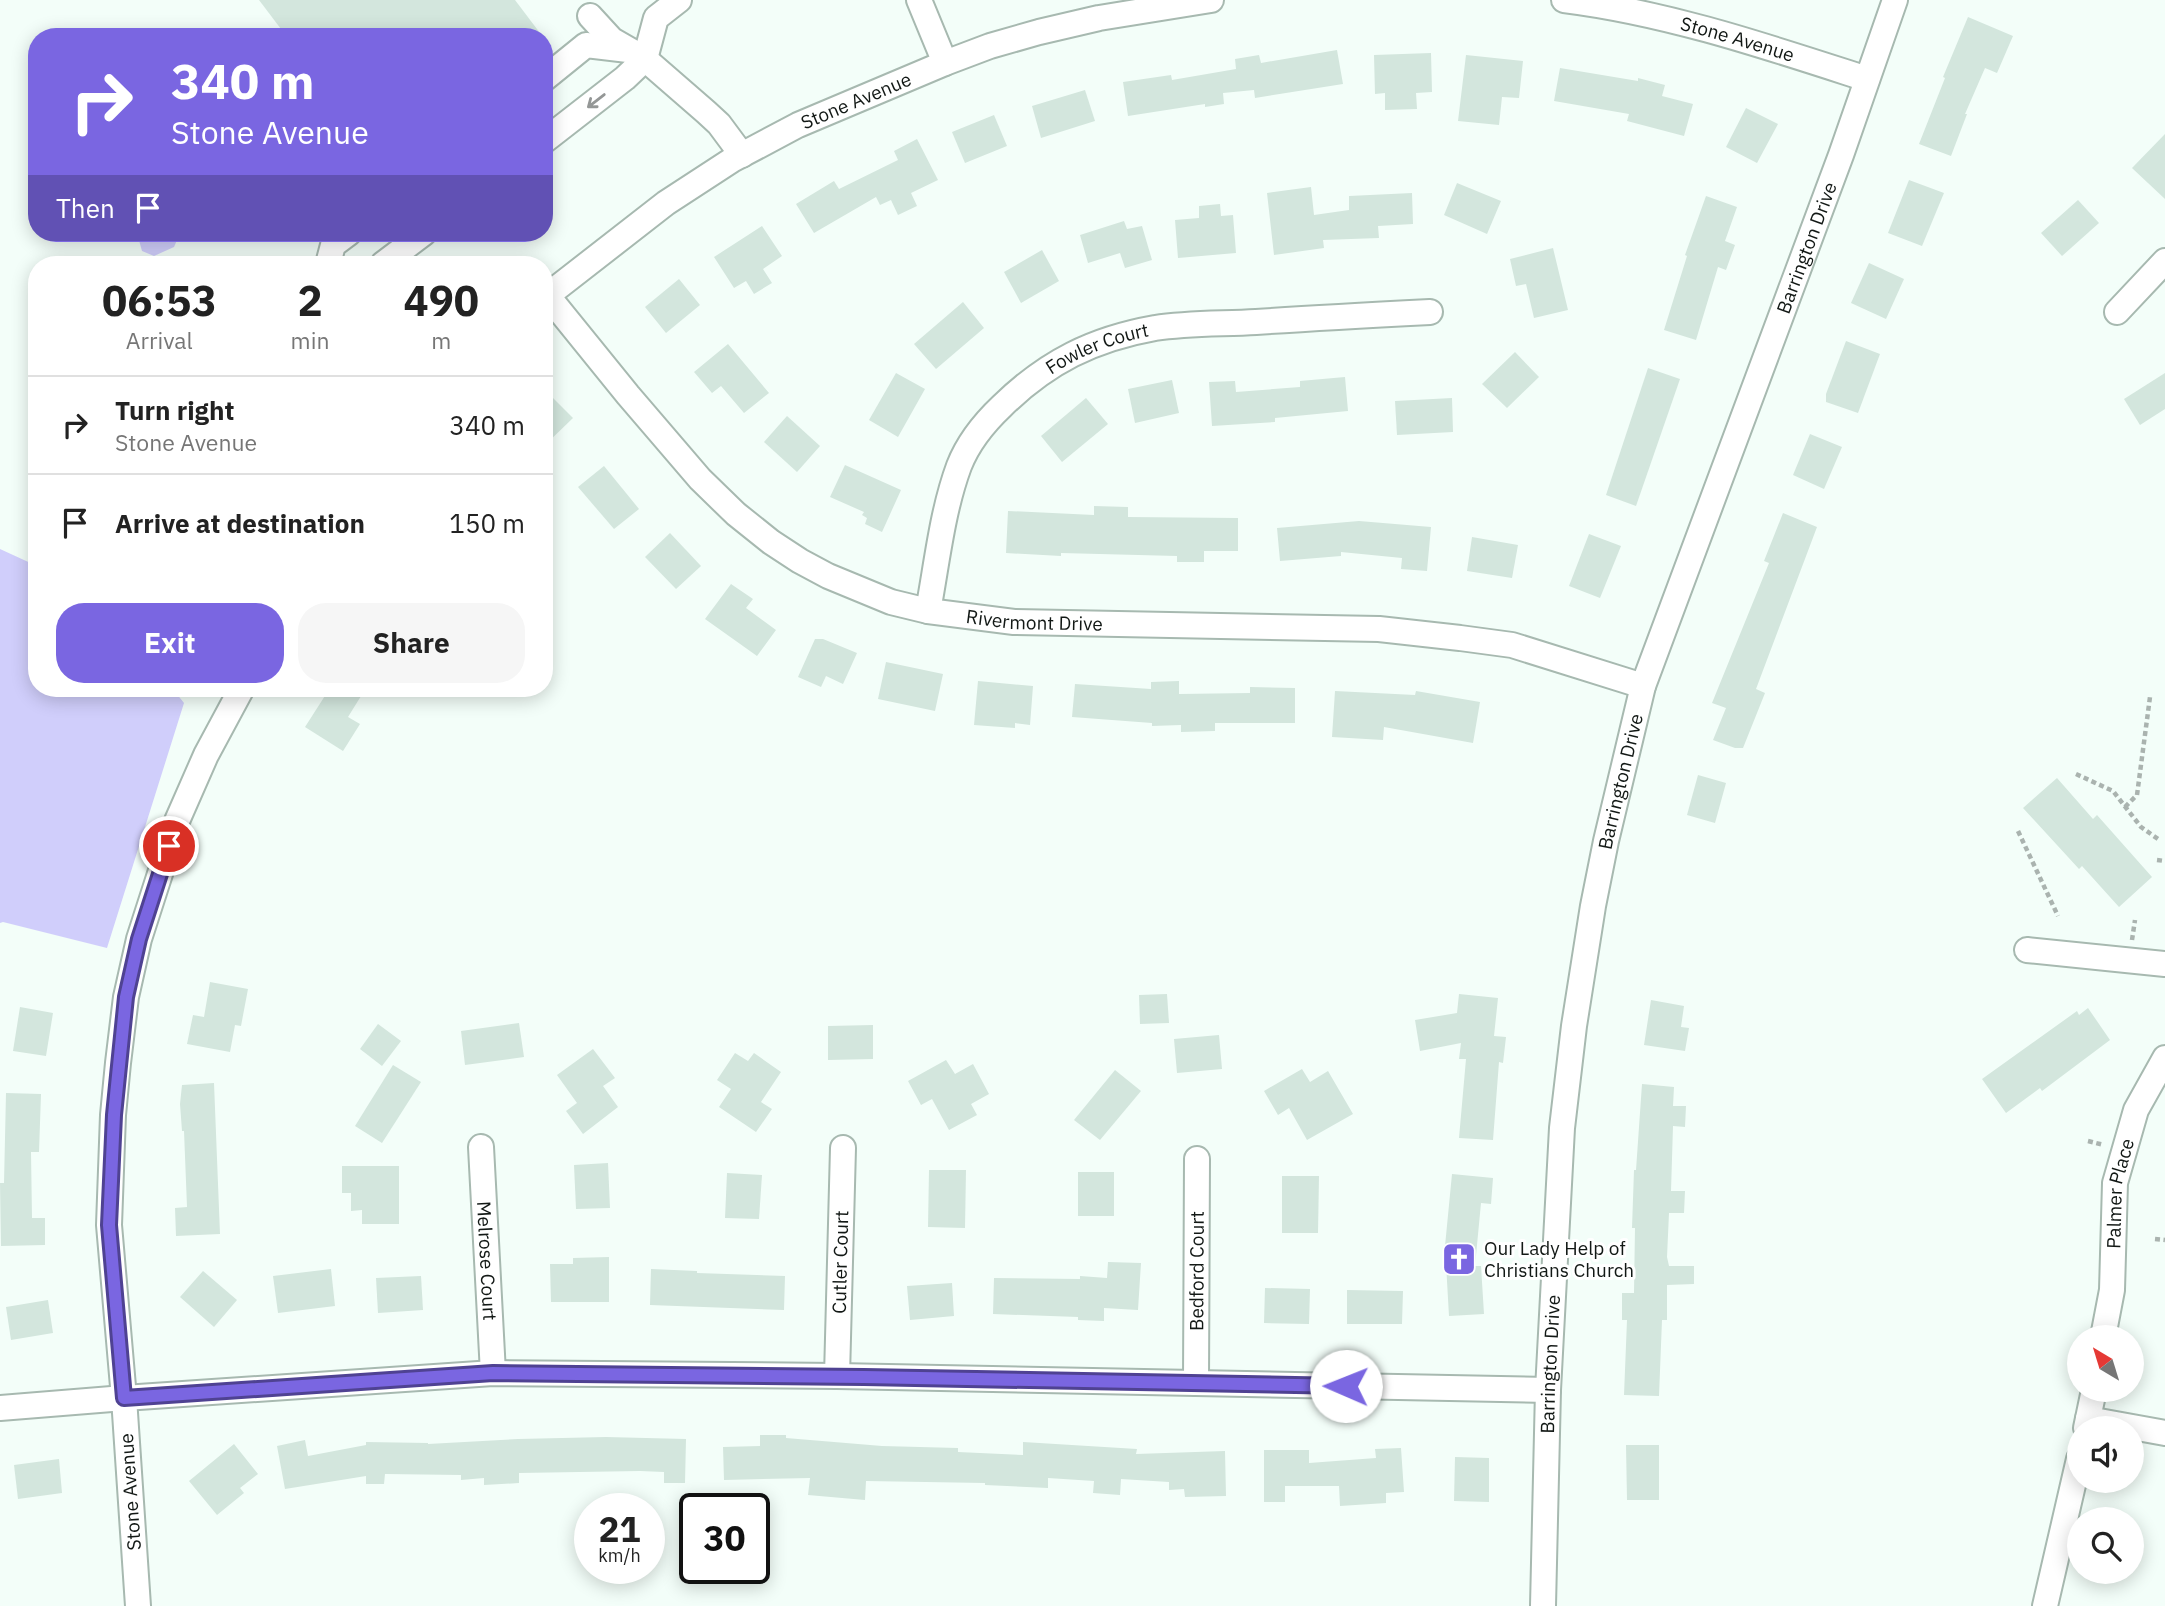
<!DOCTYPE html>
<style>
:root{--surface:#fff;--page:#f6f6f6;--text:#222;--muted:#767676;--line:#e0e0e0;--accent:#7a66e1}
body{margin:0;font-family:"IBM Plex Sans",sans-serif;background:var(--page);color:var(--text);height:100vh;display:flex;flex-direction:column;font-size:26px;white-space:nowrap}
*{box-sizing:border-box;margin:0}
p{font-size:23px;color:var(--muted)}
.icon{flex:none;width:38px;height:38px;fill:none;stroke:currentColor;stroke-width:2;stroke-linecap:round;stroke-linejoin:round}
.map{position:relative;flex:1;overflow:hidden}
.panel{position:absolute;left:28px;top:256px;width:525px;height:441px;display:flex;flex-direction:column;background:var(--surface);border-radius:28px;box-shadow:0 4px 18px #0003}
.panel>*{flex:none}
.top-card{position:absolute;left:28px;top:28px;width:525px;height:214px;border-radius:28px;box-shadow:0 4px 18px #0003;background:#7a66e1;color:#fff;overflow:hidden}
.needle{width:46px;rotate:322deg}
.buttons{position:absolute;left:2067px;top:1325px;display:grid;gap:14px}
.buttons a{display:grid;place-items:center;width:77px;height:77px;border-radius:50%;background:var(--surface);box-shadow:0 4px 18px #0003;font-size:35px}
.speed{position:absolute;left:574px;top:1493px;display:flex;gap:14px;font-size:35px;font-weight:700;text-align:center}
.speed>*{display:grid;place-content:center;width:91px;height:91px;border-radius:50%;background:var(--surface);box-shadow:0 4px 18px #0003;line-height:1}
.speed small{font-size:18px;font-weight:400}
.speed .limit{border:4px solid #111;border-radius:10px;background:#fff;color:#111}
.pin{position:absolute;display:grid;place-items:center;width:60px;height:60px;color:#fff;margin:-30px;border:4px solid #fff;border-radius:50%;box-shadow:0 2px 7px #0007}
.me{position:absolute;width:77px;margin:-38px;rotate:271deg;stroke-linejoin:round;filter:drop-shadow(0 0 5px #0008)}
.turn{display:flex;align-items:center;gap:24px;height:147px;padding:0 28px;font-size:32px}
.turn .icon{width:91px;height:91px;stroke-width:2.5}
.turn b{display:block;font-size:49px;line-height:60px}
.then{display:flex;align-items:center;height:66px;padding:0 28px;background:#0003;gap:14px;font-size:26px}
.eta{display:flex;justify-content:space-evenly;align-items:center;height:119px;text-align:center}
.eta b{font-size:42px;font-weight:700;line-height:49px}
.button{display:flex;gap:14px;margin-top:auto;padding:14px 28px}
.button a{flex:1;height:80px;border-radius:28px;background:var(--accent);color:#fff;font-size:28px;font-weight:700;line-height:80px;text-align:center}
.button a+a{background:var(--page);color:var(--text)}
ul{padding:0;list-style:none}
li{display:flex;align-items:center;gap:21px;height:98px;padding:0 28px;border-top:2px solid var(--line)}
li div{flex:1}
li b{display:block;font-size:26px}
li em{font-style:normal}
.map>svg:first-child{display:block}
</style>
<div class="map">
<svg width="2165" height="1606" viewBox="0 0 2165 1606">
<rect width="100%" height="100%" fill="#f3fef9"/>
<g fill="#d0cefb">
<path d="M137 233H180L174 247 154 256 142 251Z"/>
<path d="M0 549 37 566V688H172L184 703 107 948 3 922 0 923Z"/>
</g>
<g fill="#d3e6dd">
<path d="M259 0H515L543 37H287Z"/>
<path d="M1968 17 2013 36 1997 73 1985 68 1965 114H1967L1951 156 1919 144 1945 78 1943 77Z"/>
<path d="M1337 50 1343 84 1255 98 1254 90 1223 93 1224 104 1205 107V104L1128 116 1123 82 1171 75 1172 80 1236 69 1235 59 1259 55 1261 63Z"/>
<path d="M1431 53 1432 92 1416 93 1417 109 1385 110V93L1375 94 1374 55Z"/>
<path d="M1466 55 1523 61 1519 98 1502 97 1499 125 1458 121Z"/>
<path d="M1560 68 1638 81V78L1665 85 1662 96 1693 104 1684 136 1627 121 1629 114 1554 101Z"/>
<path d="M1085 90 1095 121 1041 138 1032 106Z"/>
<path d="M1746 108 1778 124 1757 163 1726 147Z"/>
<path d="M994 115 1007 146 965 163 952 132Z"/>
<path d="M2165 134V199L2132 168Z"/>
<path d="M917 139 938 180 911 193 917 206 898 215 891 200 880 205 876 197 814 233 796 204 834 181 839 189 898 160 894 151Z"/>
<path d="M1909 180 1944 193 1922 246 1888 233Z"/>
<path d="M1457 183 1501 201 1487 234 1444 215Z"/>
<path d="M1311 187 1314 215 1349 210V196L1412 193 1413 224 1378 226 1379 238 1323 240 1324 248 1274 255 1267 193Z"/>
<path d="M1706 196 1737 207 1725 241 1735 245 1726 270 1718 267 1696 340 1664 330 1687 256 1685 255Z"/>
<path d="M2078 200 2099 223 2062 256 2041 233Z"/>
<path d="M1220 204 1221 216 1233 215 1236 253 1178 258 1175 220 1199 218V206Z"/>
<path d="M1124 221 1127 229 1142 226 1152 260 1125 268 1120 253 1088 263 1080 235Z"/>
<path d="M762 226 782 256 763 269 772 283 754 294 746 281 734 288 714 257Z"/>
<path d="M1553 248 1568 310 1534 318 1526 284 1516 286 1510 259Z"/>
<path d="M1042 250 1059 281 1021 303 1004 272Z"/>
<path d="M1869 263 1904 279 1886 319 1851 303Z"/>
<path d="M679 279 700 305 666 333 645 307Z"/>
<path d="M963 302 984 328 936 369 914 344Z"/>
<path d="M1846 341 1880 354 1858 413 1826 402V394Z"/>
<path d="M728 344 769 393 744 413 721 386 712 393 694 372Z"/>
<path d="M1515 352 1539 377 1507 408 1482 384Z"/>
<path d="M1648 368 1680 379 1636 506 1606 495Z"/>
<path d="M896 373 925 389 898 437 869 420Z"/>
<path d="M2165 373V409L2140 425 2124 399Z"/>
<path d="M1345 377 1348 411 1275 418V422L1212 426 1209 382 1235 381 1236 392 1300 387V381Z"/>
<path d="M1172 380 1179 413 1135 423 1128 389Z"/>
<path d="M544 389 573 418 544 446Z"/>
<path d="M1086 398 1108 424 1062 462 1041 436Z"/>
<path d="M1452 398 1453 432 1397 435 1395 401Z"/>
<path d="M787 416 820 446 797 472 764 442Z"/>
<path d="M1810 434 1842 447 1824 489 1793 475Z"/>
<path d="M845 465 901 490 882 532 865 524 867 518 862 515 864 512 830 497Z"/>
<path d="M604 466 639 509 614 529 578 487Z"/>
<path d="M1094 506 1128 507V517L1238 518V551H1204V562H1177V556L1061 553V556L1006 553 1008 511 1094 515Z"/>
<path d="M1783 513 1817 527 1756 689 1765 693 1743 748H1735L1713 740 1726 708 1712 703 1769 563 1764 561Z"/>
<path d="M1359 521 1431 527 1427 571 1401 569 1402 558 1341 552V556L1280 561 1277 528Z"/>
<path d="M670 533 701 566 676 589 645 557Z"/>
<path d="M1589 534 1621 546 1600 598 1569 586Z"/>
<path d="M1472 537 1518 545 1512 578 1467 571Z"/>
<path d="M731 584 753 599 746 608 776 630 757 656 705 619Z"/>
<path d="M815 639H823L857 653 843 684 826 676 821 687 798 677Z"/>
<path d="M886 662 943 674 935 711 878 699Z"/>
<path d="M978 681 1033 686 1030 725 1015 723V728L974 725Z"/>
<path d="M1179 681V694L1250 693V687L1295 688V723H1215V731L1181 732V725L1152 726V723L1072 717 1075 684 1151 689V682Z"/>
<path d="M330 688H366L348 717 360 724 343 751 305 727Z"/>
<path d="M1335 691 1415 695 1416 691 1480 702 1473 743 1384 727 1383 740 1332 737Z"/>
<path d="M1698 775 1726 783 1715 823 1687 815Z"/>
<path d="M2057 778 2093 819 2097 815 2152 877 2119 907 2082 866 2079 869 2023 808Z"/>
<path d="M210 982 248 989 241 1026 235 1025 230 1052 187 1044 193 1015 204 1017Z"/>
<path d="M1167 994 1169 1023 1140 1024 1139 995Z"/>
<path d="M1459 994 1498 998 1494 1036 1506 1037 1503 1063 1499 1062 1493 1140 1459 1138 1466 1059H1459L1461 1043 1420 1051 1415 1020 1457 1013Z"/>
<path d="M1651 1000 1684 1006 1681 1027 1689 1028 1685 1051 1644 1045Z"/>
<path d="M20 1007 53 1013 46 1056 13 1051Z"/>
<path d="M2088 1008 2110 1040 2042 1091 2040 1088 2006 1113 1982 1079 2077 1011 2079 1015Z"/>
<path d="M519 1023 524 1057 465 1065 461 1031Z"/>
<path d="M378 1024 401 1041 382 1066 360 1049Z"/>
<path d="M873 1025V1059L828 1060V1026Z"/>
<path d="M1219 1035 1222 1069 1177 1073 1174 1039Z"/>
<path d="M593 1049 615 1078 603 1086 618 1107 583 1134 566 1111 577 1103 557 1075Z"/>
<path d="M735 1053 748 1061 754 1053 781 1072 761 1102 772 1109 756 1132 719 1107 731 1089 717 1080Z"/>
<path d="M946 1060 955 1074 973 1064 989 1094 971 1104 977 1115 949 1130 932 1099 921 1105 908 1081Z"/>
<path d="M393 1065 421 1082 382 1143 355 1126Z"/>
<path d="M1302 1069 1310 1082 1328 1071 1353 1114 1307 1140 1289 1108 1278 1115 1264 1091Z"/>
<path d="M1115 1070 1141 1091 1100 1140 1074 1120Z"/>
<path d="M214 1083 220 1234 176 1236 175 1208 187 1207 184 1131H182L180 1104 182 1085Z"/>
<path d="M1642 1084 1674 1087 1673 1106H1686L1685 1127 1673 1126 1671 1191H1685L1684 1213H1669L1667 1257 1669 1266H1694V1284L1667 1285V1320H1662L1659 1396 1624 1395 1627 1320H1622V1293H1634L1635 1228H1632L1634 1170H1636Z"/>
<path d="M6 1093 41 1094 39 1152H31L32 1218H45V1245L1 1246 0 1183H4Z"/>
<path d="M608 1163 610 1208 576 1209 574 1165Z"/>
<path d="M342 1166H399V1224H362V1210L351 1211V1193H342Z"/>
<path d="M929 1170H966L965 1228 928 1227Z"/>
<rect x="1078" y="1172" width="36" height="44"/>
<path d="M727 1173 762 1175 759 1219 725 1218Z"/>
<path d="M1452 1174 1493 1178 1491 1204 1481 1203 1475 1266H1481L1484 1314 1449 1316 1445 1246Z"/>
<path d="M1282 1176H1319L1318 1233H1282Z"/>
<path d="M609 1257V1302H551L550 1264H573V1258Z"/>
<path d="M1108 1262 1141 1263 1138 1310 1104 1308V1321L1078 1320V1317L993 1314 994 1278 1080 1279V1276L1107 1278Z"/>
<path d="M331 1269 335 1306 278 1313 273 1276Z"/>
<path d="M651 1269 697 1271V1273L785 1276 784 1310 650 1305Z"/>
<path d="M203 1271 237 1300 214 1327 180 1297Z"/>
<path d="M421 1276 423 1310 378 1313 376 1278Z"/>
<path d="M952 1283 954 1316 910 1320 907 1286Z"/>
<path d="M1265 1288 1310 1289 1309 1324 1264 1323Z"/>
<path d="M1347 1290 1403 1291 1402 1324H1347Z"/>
<path d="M48 1300 53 1333 11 1340 6 1307Z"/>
<path d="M760 1435H786V1438L882 1446 958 1448V1452L1023 1455V1442L1137 1449 1136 1454 1225 1451 1226 1496 1185 1497 1184 1489 1169 1490V1482L1121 1479 1120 1495 1093 1493 1094 1481 1048 1478V1488L985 1485V1483L866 1481 865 1500 808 1495 810 1478 724 1480 723 1447 760 1446Z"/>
<path d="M606 1437 686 1439 685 1483H664V1472L640 1471 519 1473V1483L484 1485V1478L461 1480V1475L385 1474 384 1484H366V1476L285 1489 277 1446 305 1440 308 1456 366 1445V1442L428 1443V1444L518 1439Z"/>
<path d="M234 1444 258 1474 240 1488 244 1493 217 1515 189 1481Z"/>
<path d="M1626 1445H1659V1500H1627Z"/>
<path d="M1401 1448 1404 1492 1386 1493V1503L1340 1506 1339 1486H1285V1502H1264V1450H1309V1463L1376 1458 1375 1449Z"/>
<path d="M1455 1457 1489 1458V1502L1454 1501Z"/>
<path d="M59 1459 62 1493 18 1499 14 1465Z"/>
</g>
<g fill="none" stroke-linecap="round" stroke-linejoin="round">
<g stroke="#a7b9b0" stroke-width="28">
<g id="minor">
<path d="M919 0 945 63"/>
<path id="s1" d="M1564 0C1668 13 1768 47 1867 79"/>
<path d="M590 16 612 40 645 59 706 112 719 124 742 155"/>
<path d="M544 79 586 45 628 50"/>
<path d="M544 141 625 78 645 59 656 18 679 0"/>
<path d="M328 264 333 245 349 233"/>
<path d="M383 264 424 233"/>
<path id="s2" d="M547 295 628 395 700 479 736 514 771 542 800 561 828 576 891 602 928 611 1014 622 1379 629 1460 638 1512 645 1643 686"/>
<path id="s3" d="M544 298 666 203 732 160 798 125 945 63 990 46 1039 32 1099 18 1211 0"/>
<path d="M2117 312 2165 261"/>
<path id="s4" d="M928 611C937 563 942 512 959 466 968 443 984 423 1002 406 1047 362 1093 339 1155 328 1188 323 1223 324 1256 322 1314 318 1372 315 1430 312"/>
<path d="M2027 950 2165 964"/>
<path id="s5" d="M481 1147 493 1373"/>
<path id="s6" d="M2103 1337 2112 1290 2115 1183 2136 1110 2165 1058"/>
<path id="s7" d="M837 1376 843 1148"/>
<path id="s8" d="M1196 1383 1197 1159"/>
<path d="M0 1408 124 1398 493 1373 837 1376 1548 1390"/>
<path d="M2088 1419 2165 1433"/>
<path d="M2086 1428 2094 1390"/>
<path d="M138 1606 124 1398 109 1225 113 1115 118 1063 126 997 139 939 177 821 206 755 242 688"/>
<path id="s9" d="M1543 1606 1548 1390 1562 1128 1574 1026 1593 906 1606 841 1643 686 1841 155 1895 0"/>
<path d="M2045 1606 2079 1459"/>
</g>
</g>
<g stroke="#aab3af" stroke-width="4.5" stroke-dasharray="5 3.5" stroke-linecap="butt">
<path d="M2076 774 2113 791 2141 827 2158 839"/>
<path d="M2125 807 2137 795 2150 697"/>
<path d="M2018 831 2058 916"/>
<path d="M2157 860 2165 861"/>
<path d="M2132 940 2135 920"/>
<path d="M2088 1141 2104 1145"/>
<path d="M2155 1239 2165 1240"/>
</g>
<use href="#minor" stroke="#fff" stroke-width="24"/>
</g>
<defs><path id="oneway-shaft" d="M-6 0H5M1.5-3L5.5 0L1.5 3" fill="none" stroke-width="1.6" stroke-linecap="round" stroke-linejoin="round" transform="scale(1.75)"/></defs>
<use stroke="#949796" href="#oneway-shaft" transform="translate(596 101) rotate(142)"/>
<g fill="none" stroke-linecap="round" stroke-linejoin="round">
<g stroke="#4f4292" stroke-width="18">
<path id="route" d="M169 846 139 939 126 997 114 1115 109 1225 124 1398 493 1373 864 1377 1346 1386"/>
</g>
<use href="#route" stroke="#7a66e1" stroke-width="12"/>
</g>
<defs>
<g id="church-square" transform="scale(1.75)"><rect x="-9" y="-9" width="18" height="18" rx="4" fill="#7a66e1" stroke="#fff"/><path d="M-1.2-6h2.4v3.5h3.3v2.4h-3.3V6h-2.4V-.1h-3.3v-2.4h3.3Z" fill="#fff"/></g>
</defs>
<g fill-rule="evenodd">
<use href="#church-square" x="1459" y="1259"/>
</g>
<g text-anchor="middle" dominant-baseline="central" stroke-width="6" stroke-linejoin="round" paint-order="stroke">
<g font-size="19" fill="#121815" stroke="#fff">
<text stroke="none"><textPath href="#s1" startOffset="178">Stone Avenue</textPath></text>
<text stroke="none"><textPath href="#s3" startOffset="371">Stone Avenue</textPath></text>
<text stroke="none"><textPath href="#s9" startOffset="1396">Barrington Drive</textPath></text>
<text stroke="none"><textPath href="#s4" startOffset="336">Fowler Court</textPath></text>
<text stroke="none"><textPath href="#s2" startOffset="614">Rivermont Drive</textPath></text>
<text stroke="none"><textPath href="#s9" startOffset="830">Barrington Drive</textPath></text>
<text stroke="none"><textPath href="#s6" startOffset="145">Palmer Place</textPath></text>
<text stroke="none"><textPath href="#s5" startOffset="114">Melrose Court</textPath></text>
<text stroke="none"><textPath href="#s7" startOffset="114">Cutler Court</textPath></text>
<text stroke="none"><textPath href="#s8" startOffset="112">Bedford Court</textPath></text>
<text stroke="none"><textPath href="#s9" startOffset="242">Barrington Drive</textPath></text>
<text transform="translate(130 1492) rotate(-94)">Stone Avenue</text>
</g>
<g font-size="19" fill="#121815" stroke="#fff" text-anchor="start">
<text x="1484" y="1248">Our Lady Help of<tspan x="1484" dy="22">Christians Church</tspan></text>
</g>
</g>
</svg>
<div class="buttons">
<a><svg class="needle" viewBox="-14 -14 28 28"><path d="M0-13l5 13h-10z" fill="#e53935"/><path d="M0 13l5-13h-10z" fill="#767676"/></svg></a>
<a><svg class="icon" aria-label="sound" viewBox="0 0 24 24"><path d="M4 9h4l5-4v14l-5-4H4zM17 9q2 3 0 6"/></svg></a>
<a><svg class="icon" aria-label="search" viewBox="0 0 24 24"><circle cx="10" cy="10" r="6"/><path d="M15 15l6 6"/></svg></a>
</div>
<div class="speed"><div>21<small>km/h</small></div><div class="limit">30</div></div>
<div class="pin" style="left:169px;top:846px;background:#d93025"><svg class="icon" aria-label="arrive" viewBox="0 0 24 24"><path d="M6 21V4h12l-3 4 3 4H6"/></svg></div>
<svg class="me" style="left:1346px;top:1386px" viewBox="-20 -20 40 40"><circle r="19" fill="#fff"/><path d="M0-13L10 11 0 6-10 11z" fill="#7a66e1"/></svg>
<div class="top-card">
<div class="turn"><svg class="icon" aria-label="right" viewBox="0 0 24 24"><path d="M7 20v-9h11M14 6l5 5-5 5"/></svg><div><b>340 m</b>Stone Avenue</div></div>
<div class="then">Then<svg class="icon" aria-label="arrive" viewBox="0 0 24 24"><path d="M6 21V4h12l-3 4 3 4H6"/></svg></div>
</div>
<section class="panel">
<div class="eta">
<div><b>06:53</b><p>Arrival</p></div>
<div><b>2</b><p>min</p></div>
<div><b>490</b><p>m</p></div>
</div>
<ul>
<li><svg class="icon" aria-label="right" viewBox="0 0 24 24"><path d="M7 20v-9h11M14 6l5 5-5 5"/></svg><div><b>Turn right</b><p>Stone Avenue</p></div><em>340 m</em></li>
<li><svg class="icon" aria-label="arrive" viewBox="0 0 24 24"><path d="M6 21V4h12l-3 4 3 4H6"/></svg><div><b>Arrive at destination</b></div><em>150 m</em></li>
</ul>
<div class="button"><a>Exit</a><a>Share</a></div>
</section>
</div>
